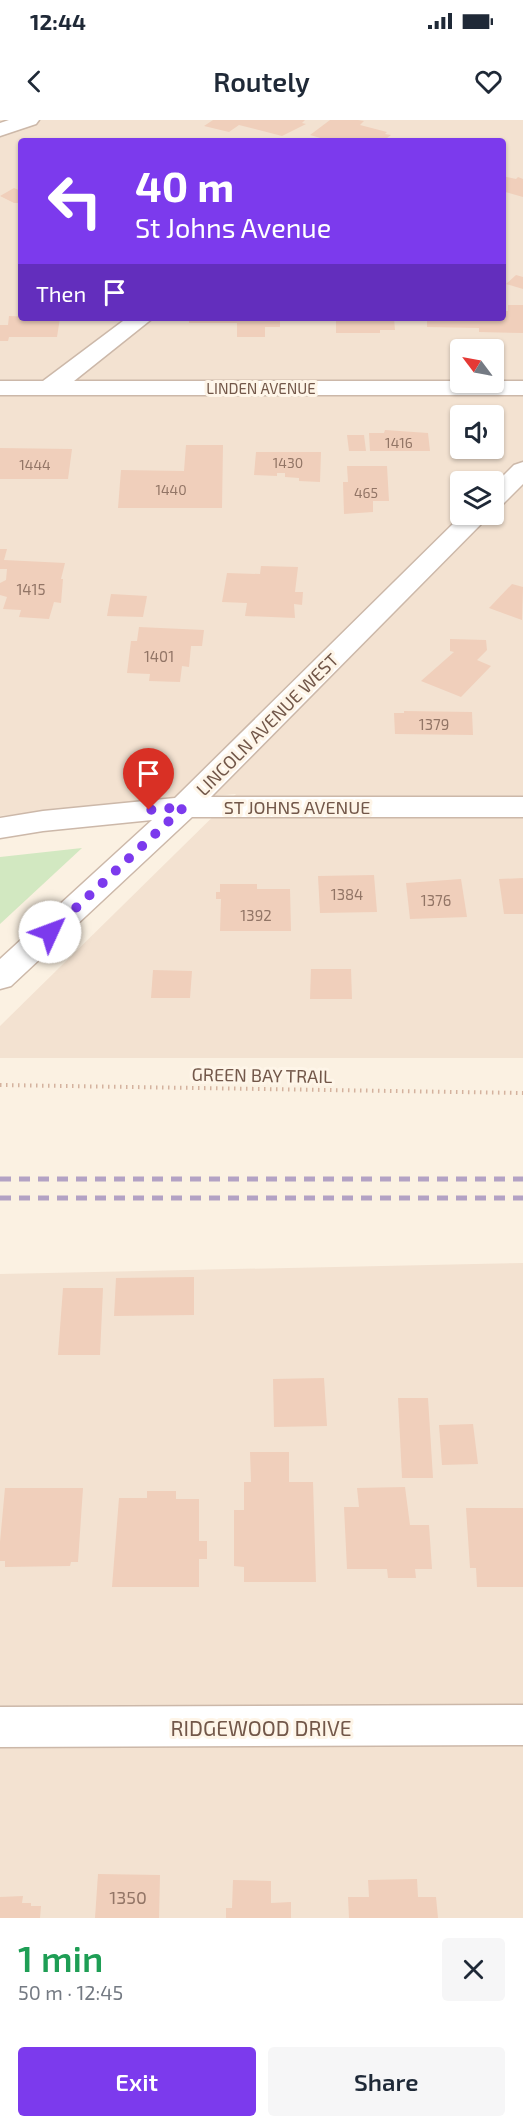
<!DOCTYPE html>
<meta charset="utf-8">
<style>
:root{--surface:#fff;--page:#f6f6f7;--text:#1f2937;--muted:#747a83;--accent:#7c3aed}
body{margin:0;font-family:"Exo 2",sans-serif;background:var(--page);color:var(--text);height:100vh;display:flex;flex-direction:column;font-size:22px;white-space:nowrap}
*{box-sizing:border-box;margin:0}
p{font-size:20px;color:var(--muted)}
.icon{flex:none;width:33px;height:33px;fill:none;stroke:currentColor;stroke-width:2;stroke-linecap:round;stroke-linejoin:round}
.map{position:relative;height:1798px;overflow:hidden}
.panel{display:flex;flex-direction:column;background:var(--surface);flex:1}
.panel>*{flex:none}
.hud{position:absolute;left:18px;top:18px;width:488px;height:183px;border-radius:6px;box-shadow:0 2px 4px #0004;background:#7c3aed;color:#fff;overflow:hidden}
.needle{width:39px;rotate:302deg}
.controls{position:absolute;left:450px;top:219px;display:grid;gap:12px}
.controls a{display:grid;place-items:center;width:54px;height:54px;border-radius:6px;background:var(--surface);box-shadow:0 2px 4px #0004;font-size:30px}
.pin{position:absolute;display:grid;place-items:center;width:51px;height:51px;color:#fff;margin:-62px -26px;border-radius:50% 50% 50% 0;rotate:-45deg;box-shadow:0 0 6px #0007}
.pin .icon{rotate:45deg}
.me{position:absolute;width:66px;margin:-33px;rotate:47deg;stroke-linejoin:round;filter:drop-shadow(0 0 4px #0008)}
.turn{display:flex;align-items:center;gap:21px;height:126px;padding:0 18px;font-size:27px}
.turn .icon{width:78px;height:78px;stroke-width:2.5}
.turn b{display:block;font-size:42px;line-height:51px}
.then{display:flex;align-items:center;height:57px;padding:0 18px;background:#0003;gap:12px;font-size:22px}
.round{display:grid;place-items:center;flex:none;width:63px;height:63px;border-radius:6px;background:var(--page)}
.headline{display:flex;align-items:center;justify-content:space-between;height:102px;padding:0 18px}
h1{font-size:36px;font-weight:600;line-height:45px;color:#1e9e55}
.cta{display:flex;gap:12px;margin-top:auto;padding:12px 18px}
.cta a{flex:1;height:69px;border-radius:6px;background:var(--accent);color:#fff;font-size:24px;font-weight:600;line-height:69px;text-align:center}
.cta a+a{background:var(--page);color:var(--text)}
.status{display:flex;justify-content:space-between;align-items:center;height:42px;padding:0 30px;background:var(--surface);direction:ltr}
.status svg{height:16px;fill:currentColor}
header{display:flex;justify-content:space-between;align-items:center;height:78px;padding:0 18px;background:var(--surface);font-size:27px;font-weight:600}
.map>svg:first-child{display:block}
</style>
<div class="status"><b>12:44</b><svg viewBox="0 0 49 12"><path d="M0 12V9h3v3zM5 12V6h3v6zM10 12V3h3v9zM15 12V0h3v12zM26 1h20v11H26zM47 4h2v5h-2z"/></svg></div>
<header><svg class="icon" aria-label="back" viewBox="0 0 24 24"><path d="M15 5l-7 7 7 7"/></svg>Routely<svg class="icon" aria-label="heart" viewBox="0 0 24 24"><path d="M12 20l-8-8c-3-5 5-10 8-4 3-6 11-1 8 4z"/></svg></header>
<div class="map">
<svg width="523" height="1798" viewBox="0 0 523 1798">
<rect width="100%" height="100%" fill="#fbf1e2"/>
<g fill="#f3e2d1" fill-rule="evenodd">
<path d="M0 0H523V938H0V906L236 674 0 696ZM21 21H502V198H21ZM460 230H494V262H460ZM460 296H494V328H460ZM460 362H494V394H460Z"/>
<path d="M523 1143V1798H0V1154Z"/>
</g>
<path fill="#d2e8c1" d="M82 728 0 804V737Z"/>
<g fill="#f0cfbb">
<path d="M213 0H305L302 3 306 4 282 16 239 5 229 12 204 6Z"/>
<path d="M330 0H358L364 1 360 5 387 12 385 14 391 15 383 21H331L310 15Z"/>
<path d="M502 56 516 59 518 57 523 59V77L502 71Z"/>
<path d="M14 68 21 71V83H14L0 76Z"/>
<path d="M516 155 523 157V169L506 164Z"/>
<path d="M508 185H523V213L479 212V208L427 207V198H502V191H508Z"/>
<path d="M9 196 60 198 57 217H9L8 221H0V205H8Z"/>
<path d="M189 198H280V207H265V217H237V203H189Z"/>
<path d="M336 198H394L395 210H380V213H336Z"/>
<path d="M385 310 428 313 430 331H370L369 313H384Z"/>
<path d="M347 315H364L366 331H349Z"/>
<path d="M186 325H223L222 388H118L121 350 184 351Z"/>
<path d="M0 328 72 329 68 359H0Z"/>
<path d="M256 332H321L320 362 299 361V358L285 357V353H277V356L254 355Z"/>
<path d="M347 346H387L389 381H373V392L344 394 343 362H348Z"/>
<path d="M0 429H7L4 440 65 443 61 459H63L61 483 54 482 49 499 19 497 21 490 3 489 7 477 0 475V463L6 460 7 449H0Z"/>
<path d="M261 446 298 447 295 472H303L302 485 294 484 295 498 245 496 247 483 222 482 227 453 260 454Z"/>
<path d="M512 464 523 467 522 500 489 488Z"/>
<path d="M111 474 147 476 143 497 107 496Z"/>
<path d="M139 507 204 510 202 526H191L189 547 182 546 180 562 149 561 150 554 127 553 131 521H137Z"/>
<path d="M450 519 486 520 487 530 477 540 491 546 461 577 421 561 454 532 450 531Z"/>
<path d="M404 591 472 592 473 615 395 614 394 593H404Z"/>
<path d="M374 755 377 792 320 793 318 756Z"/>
<path d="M523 758V794H504L499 759Z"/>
<path d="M461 759 467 797 410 799 406 763Z"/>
<path d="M220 764H257V769H290L291 811H220L221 779H216V772H220Z"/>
<path d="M311 849H351L352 879H310Z"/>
<path d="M153 850 192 851 190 878H151Z"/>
<path d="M194 1157V1195L114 1196 116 1158Z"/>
<path d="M63 1168H103L100 1235H58Z"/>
<path d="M324 1258 327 1306 274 1307 273 1259Z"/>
<path d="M398 1278H428L433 1358H402Z"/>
<path d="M473 1304 478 1344 442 1345 439 1305Z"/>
<path d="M250 1332H289V1362H313L316 1462H244V1447L234 1446V1390H244V1362H251Z"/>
<path d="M405 1367 410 1405H429L432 1449H415L416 1458H388L387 1449H347L344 1387H359L357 1368Z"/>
<path d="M5 1368H83L78 1442H71L70 1446 5 1447V1441H0V1422Z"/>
<path d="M147 1371H176V1379H199V1421H207V1439H199V1467H112L119 1378H147Z"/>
<path d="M466 1388H523V1467H477L476 1448H470Z"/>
<path d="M98 1754 160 1755 159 1798H95Z"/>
<path d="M417 1759 418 1777H436L438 1798H349L348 1777H369L368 1760Z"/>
<path d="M233 1760 271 1761V1783L291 1782V1798H226V1788H232Z"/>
<path d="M23 1776 22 1783H31V1786H41L40 1798H0V1777Z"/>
</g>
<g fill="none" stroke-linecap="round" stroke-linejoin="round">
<g stroke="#ccb8a9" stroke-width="3">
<g id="minor">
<path d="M9 0H39L36 4 0 16V3Z"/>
<path d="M127 198H153L74 261H523V275H0V261H43Z"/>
<path d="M523 342V364L503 384 494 387V365L514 345Z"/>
<path d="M463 394H491L211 677H523V697H192L11 866 0 869V839L152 700 43 711 0 718V698L43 691 175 678Z"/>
<path d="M523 1585V1625L0 1627V1587Z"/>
</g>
</g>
<path stroke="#d4b29e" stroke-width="4" stroke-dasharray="1.5 4.5" stroke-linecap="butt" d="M0 965 523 973"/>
<use href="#minor" fill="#fff" fill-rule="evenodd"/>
<g stroke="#b3a2c4" stroke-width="5" stroke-dasharray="11 8" stroke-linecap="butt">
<path d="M0 1059H523"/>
<path d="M0 1078H523"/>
</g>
</g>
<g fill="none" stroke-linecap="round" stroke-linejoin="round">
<path stroke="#7c3aed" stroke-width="10" stroke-dasharray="0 18" d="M50 812 184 687 149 690"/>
</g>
<g text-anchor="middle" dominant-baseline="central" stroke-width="6" stroke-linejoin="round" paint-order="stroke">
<g font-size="14" fill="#927566">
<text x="399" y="322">1416</text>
<text x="288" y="342">1430</text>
<text x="35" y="344">1444</text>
<text x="171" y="369">1440</text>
<text x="366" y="372">465</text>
</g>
<g font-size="15" fill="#725749" stroke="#fef5e8">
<text x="261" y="268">LINDEN AVENUE</text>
</g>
<g font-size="15" fill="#927566">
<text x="31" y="469">1415</text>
<text x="159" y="536">1401</text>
<text x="434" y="604">1379</text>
<text x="347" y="774">1384</text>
<text x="436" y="780">1376</text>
<text x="256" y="795">1392</text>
</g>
<g font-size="18" fill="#725749" stroke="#fef5e8">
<text transform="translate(267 604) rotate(-45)">LINCOLN AVENUE WEST</text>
<text x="297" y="687">ST JOHNS AVENUE</text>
<text transform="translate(262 955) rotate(1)">GREEN BAY TRAIL</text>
</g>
<g font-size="18" fill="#927566">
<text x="128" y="1777">1350</text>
</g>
<g font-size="21" fill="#725749" stroke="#fef5e8">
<text x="261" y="1607">RIDGEWOOD DRIVE</text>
</g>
</g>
</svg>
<div class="controls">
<a><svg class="needle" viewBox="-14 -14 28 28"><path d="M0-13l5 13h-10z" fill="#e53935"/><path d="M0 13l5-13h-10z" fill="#747a83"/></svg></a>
<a><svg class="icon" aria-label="sound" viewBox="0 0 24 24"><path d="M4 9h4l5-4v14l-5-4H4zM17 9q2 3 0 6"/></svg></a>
<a><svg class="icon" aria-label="layers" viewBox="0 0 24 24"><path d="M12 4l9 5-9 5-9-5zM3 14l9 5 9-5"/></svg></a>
</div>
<div class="pin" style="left:149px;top:690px;background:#d93025"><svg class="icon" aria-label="arrive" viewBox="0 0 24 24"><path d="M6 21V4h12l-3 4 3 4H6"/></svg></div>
<svg class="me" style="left:50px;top:812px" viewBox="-20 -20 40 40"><circle r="19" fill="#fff"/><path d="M0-13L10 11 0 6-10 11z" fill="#7c3aed"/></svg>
<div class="hud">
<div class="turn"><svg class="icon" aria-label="left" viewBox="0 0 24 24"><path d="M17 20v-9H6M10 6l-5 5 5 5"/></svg><div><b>40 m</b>St Johns Avenue</div></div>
<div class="then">Then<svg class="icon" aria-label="arrive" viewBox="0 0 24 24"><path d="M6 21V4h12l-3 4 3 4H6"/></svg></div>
</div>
</div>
<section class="panel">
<div class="headline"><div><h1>1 min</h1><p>50 m · 12:45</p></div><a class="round"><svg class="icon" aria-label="close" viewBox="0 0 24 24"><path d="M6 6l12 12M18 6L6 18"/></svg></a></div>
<div class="cta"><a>Exit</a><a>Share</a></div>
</section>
